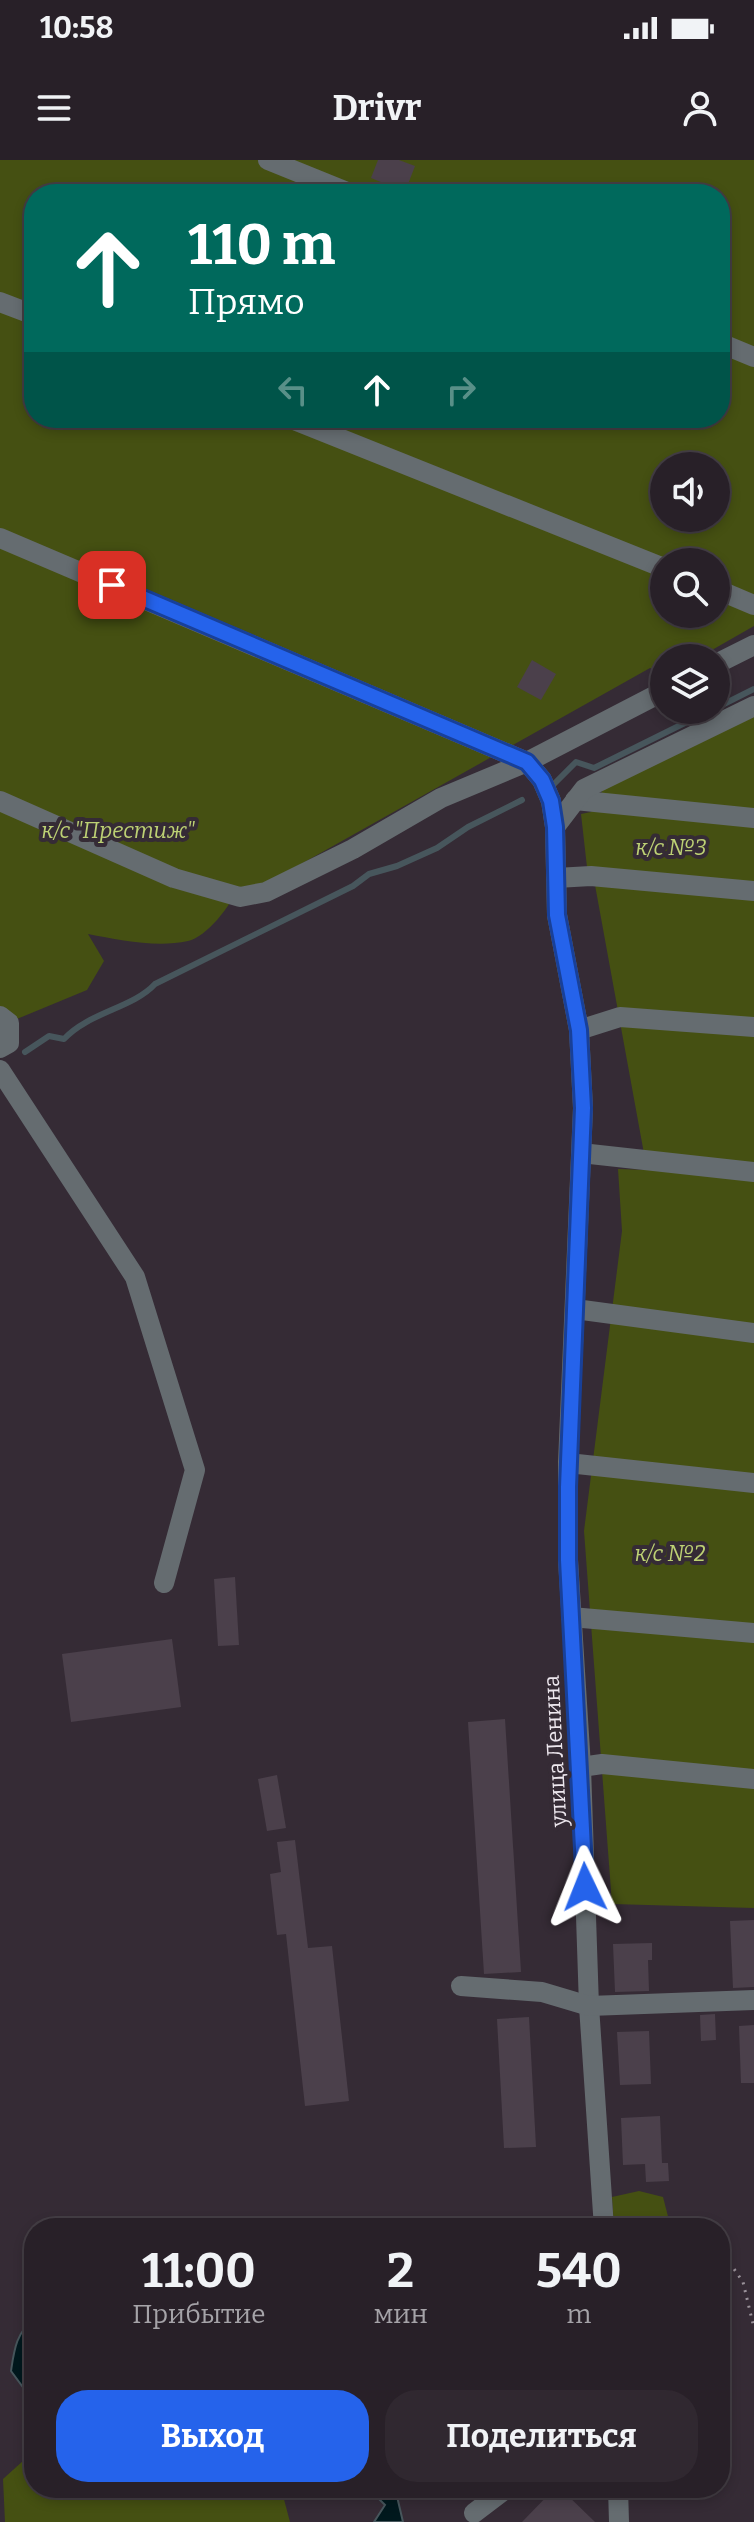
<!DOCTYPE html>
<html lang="ru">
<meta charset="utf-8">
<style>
:root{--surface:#282028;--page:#302830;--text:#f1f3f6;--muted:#a5a3a8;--line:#443e45;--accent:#2563eb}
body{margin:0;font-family:Bitter,serif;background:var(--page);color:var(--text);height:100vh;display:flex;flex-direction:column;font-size:30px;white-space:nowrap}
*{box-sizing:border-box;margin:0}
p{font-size:26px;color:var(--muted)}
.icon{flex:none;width:44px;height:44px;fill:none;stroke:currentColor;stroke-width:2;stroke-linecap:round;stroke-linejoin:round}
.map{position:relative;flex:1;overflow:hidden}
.sheet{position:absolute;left:24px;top:2058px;width:706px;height:280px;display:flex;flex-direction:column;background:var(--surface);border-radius:32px;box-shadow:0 4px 12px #0003,0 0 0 2px var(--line)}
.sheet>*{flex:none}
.top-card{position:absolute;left:24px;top:24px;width:706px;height:244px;border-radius:32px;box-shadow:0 4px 12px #0003,0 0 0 2px var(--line);background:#00695c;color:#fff;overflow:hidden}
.controls{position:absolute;left:650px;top:292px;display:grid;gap:16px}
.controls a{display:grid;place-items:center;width:80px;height:80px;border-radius:50%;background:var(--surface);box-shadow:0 4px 12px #0003,0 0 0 2px var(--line);font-size:40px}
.pin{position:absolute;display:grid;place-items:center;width:68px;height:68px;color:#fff;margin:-34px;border-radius:16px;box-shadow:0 4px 12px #0006}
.me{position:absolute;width:88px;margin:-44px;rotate:358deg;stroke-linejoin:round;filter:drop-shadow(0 0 6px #0008)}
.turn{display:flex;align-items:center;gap:28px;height:168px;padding:0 32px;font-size:36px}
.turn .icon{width:104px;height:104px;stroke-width:2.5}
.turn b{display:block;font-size:56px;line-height:68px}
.lanes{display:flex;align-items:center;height:76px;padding:0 32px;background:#0003;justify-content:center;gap:40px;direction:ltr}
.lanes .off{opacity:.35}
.eta{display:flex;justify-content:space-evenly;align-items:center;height:136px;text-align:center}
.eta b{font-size:48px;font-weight:700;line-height:56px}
.cta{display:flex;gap:16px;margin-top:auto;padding:16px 32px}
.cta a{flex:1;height:92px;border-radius:32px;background:var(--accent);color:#fff;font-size:32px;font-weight:700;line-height:92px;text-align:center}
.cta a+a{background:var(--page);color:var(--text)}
.status{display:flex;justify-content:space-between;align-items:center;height:56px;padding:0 40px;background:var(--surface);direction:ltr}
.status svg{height:22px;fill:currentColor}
header{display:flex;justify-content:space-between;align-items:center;height:104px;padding:0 32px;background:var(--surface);font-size:36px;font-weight:700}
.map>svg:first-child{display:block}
</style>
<div class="status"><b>10:58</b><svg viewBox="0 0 49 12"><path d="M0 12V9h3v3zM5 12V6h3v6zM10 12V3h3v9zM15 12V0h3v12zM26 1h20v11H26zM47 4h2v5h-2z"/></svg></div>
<header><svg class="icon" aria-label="menu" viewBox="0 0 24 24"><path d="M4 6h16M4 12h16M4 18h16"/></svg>Drivr<svg class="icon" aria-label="person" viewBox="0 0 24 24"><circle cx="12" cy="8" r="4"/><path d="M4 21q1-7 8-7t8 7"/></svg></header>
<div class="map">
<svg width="754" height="2362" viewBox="0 0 754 2362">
<rect width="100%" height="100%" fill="#352b35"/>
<g fill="#455012" fill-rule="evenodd">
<path d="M0 0H754V466L698 498H664V515L650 508 260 727 238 728C231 745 207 777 188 781 157 788 119 780 88 774L104 801 87 830 0 866ZM34 34H720V258H34ZM664 306H716V358H664ZM664 402H716V454H664Z"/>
<path d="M754 556V1748L612 1744 584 1371 622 1071 618 1009 647 1010 595 725 587 707 581 654 591 652 605 626Z"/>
<path d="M639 2031 663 2037 671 2068H614L612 2037Z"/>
<path d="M34 2291V2328H281L290 2362H5L3 2319Z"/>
</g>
<g fill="#00181d" stroke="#47565c" stroke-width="2">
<path d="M34 2160V2235L28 2234 11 2211C14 2191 16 2172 34 2160Z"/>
<path d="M380 2328H400L396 2332 403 2362H374L385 2345 377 2337Z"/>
</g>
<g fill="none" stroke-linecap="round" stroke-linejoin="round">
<g stroke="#47565c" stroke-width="6">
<path d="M716 548 754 529"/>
<path d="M554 624 576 602 594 608 711 550"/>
<path d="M25 892 49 876 64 879C89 852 133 848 155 824L353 726 369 714 397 706 437 688 468 667 522 640"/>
</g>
</g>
<g fill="#4b404b">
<path d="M378 0H399L415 6 405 32 371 18Z"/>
<path d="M532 500 556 514 541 540 517 527Z"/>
<path d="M235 1417 239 1485 218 1486 214 1419Z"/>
<path d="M172 1479 181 1547 71 1562 62 1494Z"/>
<path d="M505 1559 521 1812 484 1814 468 1562Z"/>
<path d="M277 1615 286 1668 267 1671 258 1619Z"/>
<path d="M295 1680 308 1788 332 1786 349 1941 305 1946 286 1774 277 1775 270 1714 281 1712 277 1682Z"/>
<path d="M754 1760V1827L733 1828 730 1761Z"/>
<path d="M652 1783V1800H648L649 1831 615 1832 613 1784Z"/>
<path d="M715 1854 716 1880 701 1881 700 1855Z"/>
<path d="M529 1857 536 1987 504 1988 497 1859Z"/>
<path d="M754 1865V1923H741L739 1866Z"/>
<path d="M649 1871 651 1924 620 1925 617 1872Z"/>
<path d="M660 1956 662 2003H668L669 2021 646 2022 645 2004 623 2005 621 1958Z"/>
<path d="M555 2328H560L595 2362H522Z"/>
</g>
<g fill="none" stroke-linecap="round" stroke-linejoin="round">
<path stroke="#9a929a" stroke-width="3" stroke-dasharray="2 6" stroke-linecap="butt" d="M720 2104 732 2106 743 2122 754 2168"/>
<g stroke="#656c70" stroke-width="20">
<path d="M268 0 352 34"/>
<path d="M0 142 34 155"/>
<path d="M720 183 754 197"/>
<path d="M289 258 664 408"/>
<path d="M0 378 527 602 542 620 551 641 555 667 557 755 579 870 583 948 568 1303V1400L581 1607 589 1846 604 2068"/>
<path d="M716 429 754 445"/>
<path d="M716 504 754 485"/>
<path d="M575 640 754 658"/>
<path d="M0 641 174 718 240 737 266 732 353 689 441 638 527 602 664 531"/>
<path d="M555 667 584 629 754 546"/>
<path d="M556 718 591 716 754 731"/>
<path d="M0 856 9 863V883L0 888"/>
<path d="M579 870 620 857 754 867"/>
<path d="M0 910 135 1117 195 1310 164 1423"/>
<path d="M581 993 754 1012"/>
<path d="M575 1149 754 1173"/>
<path d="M568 1303 754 1323"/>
<path d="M571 1457 754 1473"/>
<path d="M581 1607 602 1604 754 1619"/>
<path d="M461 1826 542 1832 589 1846 754 1840"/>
<path d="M618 2328 619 2362"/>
<path d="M474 2353 507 2328"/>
</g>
</g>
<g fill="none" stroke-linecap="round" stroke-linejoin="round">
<g stroke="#184099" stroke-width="20">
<path id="route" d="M112 425 527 602 542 620 551 641 555 667 557 755 579 870 583 948 568 1327V1400L585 1727"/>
</g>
<use href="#route" stroke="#2563eb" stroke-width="14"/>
</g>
<g text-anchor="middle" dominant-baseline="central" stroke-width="8" stroke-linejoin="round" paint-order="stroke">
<g font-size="22" font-style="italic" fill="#bdd174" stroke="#352b35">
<text x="118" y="670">к/с "Престиж"</text>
<text x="671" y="687">к/с №3</text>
<text x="670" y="1393">к/с №2</text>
</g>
<g font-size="22" fill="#ede7ee" stroke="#352b35">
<text transform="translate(555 1591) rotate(-93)">улица Ленина</text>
</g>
</g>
</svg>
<div class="controls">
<a><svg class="icon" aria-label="sound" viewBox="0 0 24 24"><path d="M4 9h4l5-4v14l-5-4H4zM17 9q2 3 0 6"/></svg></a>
<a><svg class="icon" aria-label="search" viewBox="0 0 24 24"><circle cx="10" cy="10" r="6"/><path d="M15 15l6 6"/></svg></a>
<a><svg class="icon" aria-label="layers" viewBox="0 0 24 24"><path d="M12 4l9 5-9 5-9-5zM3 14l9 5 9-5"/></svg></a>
</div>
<div class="pin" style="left:112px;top:425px;background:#d93025"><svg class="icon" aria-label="arrive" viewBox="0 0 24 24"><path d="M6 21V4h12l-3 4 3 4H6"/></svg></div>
<svg class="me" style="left:585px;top:1727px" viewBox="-20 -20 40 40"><path d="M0-17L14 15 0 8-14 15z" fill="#2563eb" stroke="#fff" stroke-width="4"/></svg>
<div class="top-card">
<div class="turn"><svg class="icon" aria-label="ahead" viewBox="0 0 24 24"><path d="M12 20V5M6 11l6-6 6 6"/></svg><div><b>110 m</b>Прямо</div></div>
<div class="lanes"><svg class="icon off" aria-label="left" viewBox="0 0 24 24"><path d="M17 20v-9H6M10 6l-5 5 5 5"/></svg><svg class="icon" aria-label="ahead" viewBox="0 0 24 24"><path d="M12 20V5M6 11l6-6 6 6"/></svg><svg class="icon off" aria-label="right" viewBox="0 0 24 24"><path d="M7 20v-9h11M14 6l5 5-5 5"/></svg></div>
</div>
<section class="sheet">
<div class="eta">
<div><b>11:00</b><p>Прибытие</p></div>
<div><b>2</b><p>мин</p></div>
<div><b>540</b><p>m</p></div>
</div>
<div class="cta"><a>Выход</a><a>Поделиться</a></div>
</section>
</div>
